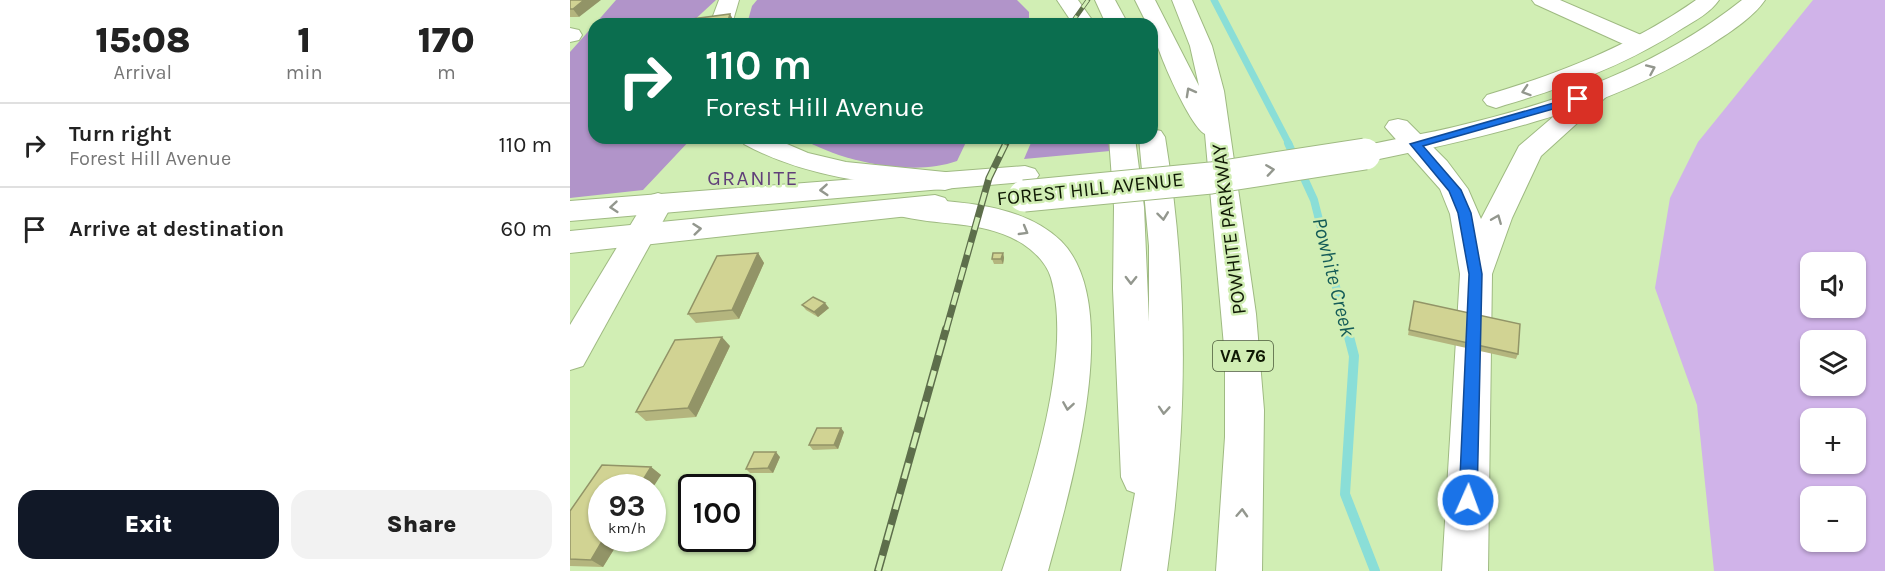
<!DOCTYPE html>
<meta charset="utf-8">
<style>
:root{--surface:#fff;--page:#f2f2f2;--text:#222;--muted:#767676;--line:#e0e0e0;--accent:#111827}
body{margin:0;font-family:Karla,sans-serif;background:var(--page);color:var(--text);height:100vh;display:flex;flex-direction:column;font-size:22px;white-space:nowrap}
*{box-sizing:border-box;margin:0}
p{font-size:20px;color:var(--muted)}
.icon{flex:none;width:33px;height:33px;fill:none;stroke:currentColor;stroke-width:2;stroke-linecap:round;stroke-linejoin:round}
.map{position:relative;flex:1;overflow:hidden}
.sheet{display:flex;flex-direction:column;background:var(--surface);width:570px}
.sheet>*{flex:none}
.hud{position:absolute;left:18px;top:18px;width:570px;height:126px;border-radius:18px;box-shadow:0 2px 4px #0004;background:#0b6e4f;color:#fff;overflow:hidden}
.fabs{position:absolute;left:1230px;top:252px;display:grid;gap:12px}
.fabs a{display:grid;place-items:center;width:66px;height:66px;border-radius:12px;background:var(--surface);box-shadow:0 2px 4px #0004;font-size:30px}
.speed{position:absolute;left:18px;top:474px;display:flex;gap:12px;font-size:30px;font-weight:700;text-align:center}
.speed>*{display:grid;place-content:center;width:78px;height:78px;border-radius:50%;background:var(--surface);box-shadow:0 2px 4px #0004;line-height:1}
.speed small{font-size:15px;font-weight:400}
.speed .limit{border:3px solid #111;border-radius:9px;background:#fff;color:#111}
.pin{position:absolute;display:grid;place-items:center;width:51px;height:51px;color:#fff;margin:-26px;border-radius:12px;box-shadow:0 3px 9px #0006}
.me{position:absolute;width:66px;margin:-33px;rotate:2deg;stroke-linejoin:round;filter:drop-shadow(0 0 4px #0008)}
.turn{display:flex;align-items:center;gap:21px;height:126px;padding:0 18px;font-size:27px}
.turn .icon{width:78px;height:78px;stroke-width:2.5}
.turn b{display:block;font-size:42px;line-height:51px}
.eta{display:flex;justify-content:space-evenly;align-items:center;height:102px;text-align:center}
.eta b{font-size:36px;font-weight:800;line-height:42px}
.button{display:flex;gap:12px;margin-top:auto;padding:12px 18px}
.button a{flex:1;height:69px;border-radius:18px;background:var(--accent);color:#fff;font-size:24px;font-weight:800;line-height:69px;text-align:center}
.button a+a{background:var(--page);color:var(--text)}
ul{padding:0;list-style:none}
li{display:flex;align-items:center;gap:18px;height:84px;padding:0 18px;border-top:2px solid var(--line)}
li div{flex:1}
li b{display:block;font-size:22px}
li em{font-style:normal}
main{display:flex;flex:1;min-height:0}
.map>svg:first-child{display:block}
</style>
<main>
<section class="sheet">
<div class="eta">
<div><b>15:08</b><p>Arrival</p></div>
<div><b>1</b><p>min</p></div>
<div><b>170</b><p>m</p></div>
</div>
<ul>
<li><svg class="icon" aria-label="right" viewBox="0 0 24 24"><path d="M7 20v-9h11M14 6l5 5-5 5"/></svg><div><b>Turn right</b><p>Forest Hill Avenue</p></div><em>110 m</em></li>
<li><svg class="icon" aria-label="arrive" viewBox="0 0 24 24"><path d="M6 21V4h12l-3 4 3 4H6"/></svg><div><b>Arrive at destination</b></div><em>60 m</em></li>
</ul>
<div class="button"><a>Exit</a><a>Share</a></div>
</section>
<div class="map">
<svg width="1315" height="571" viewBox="0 0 1315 571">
<rect width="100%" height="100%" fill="#d1eeb4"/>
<path fill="#d0b3e9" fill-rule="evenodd" d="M1243 0H1315V571H1144L1127 405 1085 288 1100 198 1128 142ZM1240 262H1286V308H1240ZM1240 340H1286V386H1240ZM1240 418H1286V464H1240ZM1240 496H1286V542H1240Z"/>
<g fill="#b194c9">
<path d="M46 0H146L120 24H25Z"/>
<path d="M187 0H447L459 12V24H177L182 6Z"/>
<path d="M24 25V138H122L73 190 0 198V52Z"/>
<path d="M231 138H398L387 161C343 177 271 162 231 138Z"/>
<path d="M463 138H537L540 151 454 159Z"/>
</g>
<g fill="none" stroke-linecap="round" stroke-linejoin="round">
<path stroke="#8aded7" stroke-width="7" d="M644 0 719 144"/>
<path stroke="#8aded7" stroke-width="8" d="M718 143 744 200 777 330"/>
<path stroke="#8aded7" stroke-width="10" d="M777 329 784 356 775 494 805 571"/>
<g stroke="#9fba82" stroke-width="2">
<g id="minor">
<path d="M962 0H990L1078 38 1081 43 1078 48H1062L965 4Z"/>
<path d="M0 28 9 30 12 35 9 40 0 42Z"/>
<path d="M88 193 98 196 103 203 13 366 0 370V325L78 196Z"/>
</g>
</g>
<g stroke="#9fba82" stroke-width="2">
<g id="major">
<path d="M1126 0H1149C1141 12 1125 21 1113 28 1058 64 997 87 935 105L926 108 917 105 913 100 917 95C991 73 1062 45 1126 0Z"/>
<path d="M1172 0H1195C1183 18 1157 34 1139 46 1035 111 914 138 795 162L785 160 781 154 785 148C821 139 857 134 892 125 993 101 1090 65 1172 0Z"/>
<path d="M455 166 465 169 469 175 465 181 0 221V201Z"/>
<path d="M365 195 375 198 380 205 375 212 0 253V231Z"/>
</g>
</g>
<g stroke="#9fba82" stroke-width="2">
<g id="highway">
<path d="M149 0H169L162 24H140Z"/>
<path d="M487 0H508L525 24H503Z"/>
<path d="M525 0H545L558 24H536Z"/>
<path d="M565 0H585L629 86 620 46 602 0H622L642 46 654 91 686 314 694 410 692 571H646L655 437V357L635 134C620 127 582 42 582 24H577Z"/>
<path d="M1027 85 1036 87 1039 92 1036 97 971 156 942 218 922 274 918 571H872L890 274 880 214 870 189 815 127 819 121 828 119 837 121 877 161 898 189 911 219 949 146 1018 87Z"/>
<path d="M582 129 591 131 595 137C619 285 618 423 597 571H551L565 493 557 490 551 477 543 289 544 207 539 138H565L574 207 579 322V246L569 138H582Z"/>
<path d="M170 138H203L238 153 276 162 375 172 385 175 389 181 385 187 375 190C305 184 236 178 174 144Z"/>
<path d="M336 198C387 202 452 203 491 241 556 306 499 493 478 571H432C458 492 504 359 481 278 477 264 465 252 453 244 413 219 369 227 326 215L321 208 326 201Z"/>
</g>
</g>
<use href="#minor" fill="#fff" fill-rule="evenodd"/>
<use href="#major" fill="#fff" fill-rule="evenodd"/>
<use href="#highway" fill="#fff" fill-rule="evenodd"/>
<g stroke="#5d6e4b" stroke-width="4.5">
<g id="rail-far2">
<path d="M501 24 518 0"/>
<path d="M435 144 438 138"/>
</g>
</g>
<g stroke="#5d6e4b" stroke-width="7">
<path id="rail-far1" d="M376 330 419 178 436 143"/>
</g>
<g stroke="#5d6e4b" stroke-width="8">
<path id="rail" d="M308 571 376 329"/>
</g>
<use href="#rail-far2" stroke="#d1eeb4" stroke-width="3" stroke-dasharray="10" stroke-linecap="butt"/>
<use href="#rail-far1" stroke="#d1eeb4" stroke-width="4.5" stroke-dasharray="13" stroke-linecap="butt"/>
<use href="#rail" stroke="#d1eeb4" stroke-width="5" stroke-dasharray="16" stroke-linecap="butt"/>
<g stroke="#9fba82" stroke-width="33" stroke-linecap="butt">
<path id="major-bridge" d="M454 196 641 178 795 154"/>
</g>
<use href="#major-bridge" stroke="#fff" stroke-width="31"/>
</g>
<g fill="#b4b57e">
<path d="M0 0 9 17H0Z"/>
<path d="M188 253 194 263 169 319 126 323 118 314Z"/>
<path d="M433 253 434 258 433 264H424L422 259Z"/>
<path d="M844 301 948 354 946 359 838 335Z"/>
<path d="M232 305 259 308 248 317 236 310Z"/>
<path d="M160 346 126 417 76 421 66 412Z"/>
<path d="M274 432 268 449 243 450 239 445Z"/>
<path d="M210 457 203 473H180L176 469Z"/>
<path d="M81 467 91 475 32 538H51L33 567 0 566V511Z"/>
</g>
<g fill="#929467">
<path d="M14 0H31L9 17 3 9Z"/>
<path d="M160 14 163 19 161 24H157Z"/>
<path d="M188 253 194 263 169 319 162 310Z"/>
<path d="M433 253 434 258 433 264 431 259Z"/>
<path d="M255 303 259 308 248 317 244 312Z"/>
<path d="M152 337 160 346 126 417 118 408Z"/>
<path d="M271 428 274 432 268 449 264 445Z"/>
<path d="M206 452 210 457 203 473 198 468Z"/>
<path d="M81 467 91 475 82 489V488H68Z"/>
<path d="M34 538H51L33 567 21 560Z"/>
</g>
<g fill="#d1d393" stroke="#929467" stroke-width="1.5">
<path d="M0 0H14L3 9H0Z"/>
<path d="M160 14 157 24H120L122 19Z"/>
<path d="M188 253 162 310 118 314 147 256Z"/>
<path d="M423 253H433L431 259H422Z"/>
<path d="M243 297 255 303 244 312 232 305Z"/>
<path d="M844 301 950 324 948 354 839 330Z"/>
<path d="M152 337 118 408 66 412 105 340Z"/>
<path d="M247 428H271L264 445H239Z"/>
<path d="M184 452H206L198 468 176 469Z"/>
<path d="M32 465 81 467 68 488H32V538H34L21 560 0 559V511Z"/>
</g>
<defs><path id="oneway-chevron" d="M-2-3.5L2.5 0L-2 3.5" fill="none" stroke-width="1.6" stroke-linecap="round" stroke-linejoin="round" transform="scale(1.5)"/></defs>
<g stroke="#93978e">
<use href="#oneway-chevron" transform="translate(1081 69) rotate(-24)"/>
<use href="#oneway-chevron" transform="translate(956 91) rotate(162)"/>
<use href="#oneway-chevron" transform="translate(620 92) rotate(-119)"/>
<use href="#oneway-chevron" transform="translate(700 170) rotate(-8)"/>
<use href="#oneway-chevron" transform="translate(254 190) rotate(176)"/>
<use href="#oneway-chevron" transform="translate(44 207) rotate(175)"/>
<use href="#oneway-chevron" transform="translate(593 216) rotate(83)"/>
<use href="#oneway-chevron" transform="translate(927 219) rotate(-68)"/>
<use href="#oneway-chevron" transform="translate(127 229) rotate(-6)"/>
<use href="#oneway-chevron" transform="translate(454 231) rotate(30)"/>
<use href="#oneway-chevron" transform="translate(561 280) rotate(91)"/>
<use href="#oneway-chevron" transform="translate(498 406) rotate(99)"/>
<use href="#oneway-chevron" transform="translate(594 410) rotate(94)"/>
<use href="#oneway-chevron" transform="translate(672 513) rotate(-87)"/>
</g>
<path fill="#1a73e8" stroke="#114b97" stroke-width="1.5" d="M1008 96 1013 99 1011 101 853 146 891 190 901 213 912 274 907 500 904 505 898 508 892 505 889 500 899 274 888 213 879 191 840 144Z"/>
<g text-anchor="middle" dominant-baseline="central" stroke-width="5" stroke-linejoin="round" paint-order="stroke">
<rect fill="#d1eeb4" stroke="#495839" stroke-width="1.5" x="643" y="341" width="60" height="30" rx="4.5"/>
<g font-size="18" font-weight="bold" fill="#0f1804">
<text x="673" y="356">VA 76</text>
</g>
<g font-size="20" fill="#0f1804" stroke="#d1eeb4">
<text transform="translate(520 189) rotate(-6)">FOREST HILL AVENUE</text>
<text transform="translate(659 229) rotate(-97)">POWHITE PARKWAY</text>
</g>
<g font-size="21" letter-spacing="1.5" fill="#603f79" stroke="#d1eeb4">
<text x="183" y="178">GRANITE</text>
</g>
<g font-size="21" font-style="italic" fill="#155c58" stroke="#d1eeb4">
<text transform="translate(764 277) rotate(76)">Powhite Creek</text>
</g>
</g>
</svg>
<div class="fabs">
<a><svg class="icon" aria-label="sound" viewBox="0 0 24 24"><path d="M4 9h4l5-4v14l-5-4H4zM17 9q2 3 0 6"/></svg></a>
<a><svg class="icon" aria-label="layers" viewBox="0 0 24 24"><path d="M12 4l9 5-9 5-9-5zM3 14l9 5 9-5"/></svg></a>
<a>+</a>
<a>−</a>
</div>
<div class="speed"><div>93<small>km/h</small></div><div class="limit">100</div></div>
<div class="pin" style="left:1008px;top:99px;background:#d93025"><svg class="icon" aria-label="arrive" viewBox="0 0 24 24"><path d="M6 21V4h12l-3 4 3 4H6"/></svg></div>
<svg class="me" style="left:898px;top:500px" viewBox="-20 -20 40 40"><circle r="17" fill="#1a73e8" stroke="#fff" stroke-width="3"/><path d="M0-11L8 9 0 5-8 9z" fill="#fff"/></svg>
<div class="hud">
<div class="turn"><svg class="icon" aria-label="right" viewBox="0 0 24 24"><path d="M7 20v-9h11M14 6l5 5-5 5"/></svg><div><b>110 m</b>Forest Hill Avenue</div></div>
</div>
</div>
</main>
